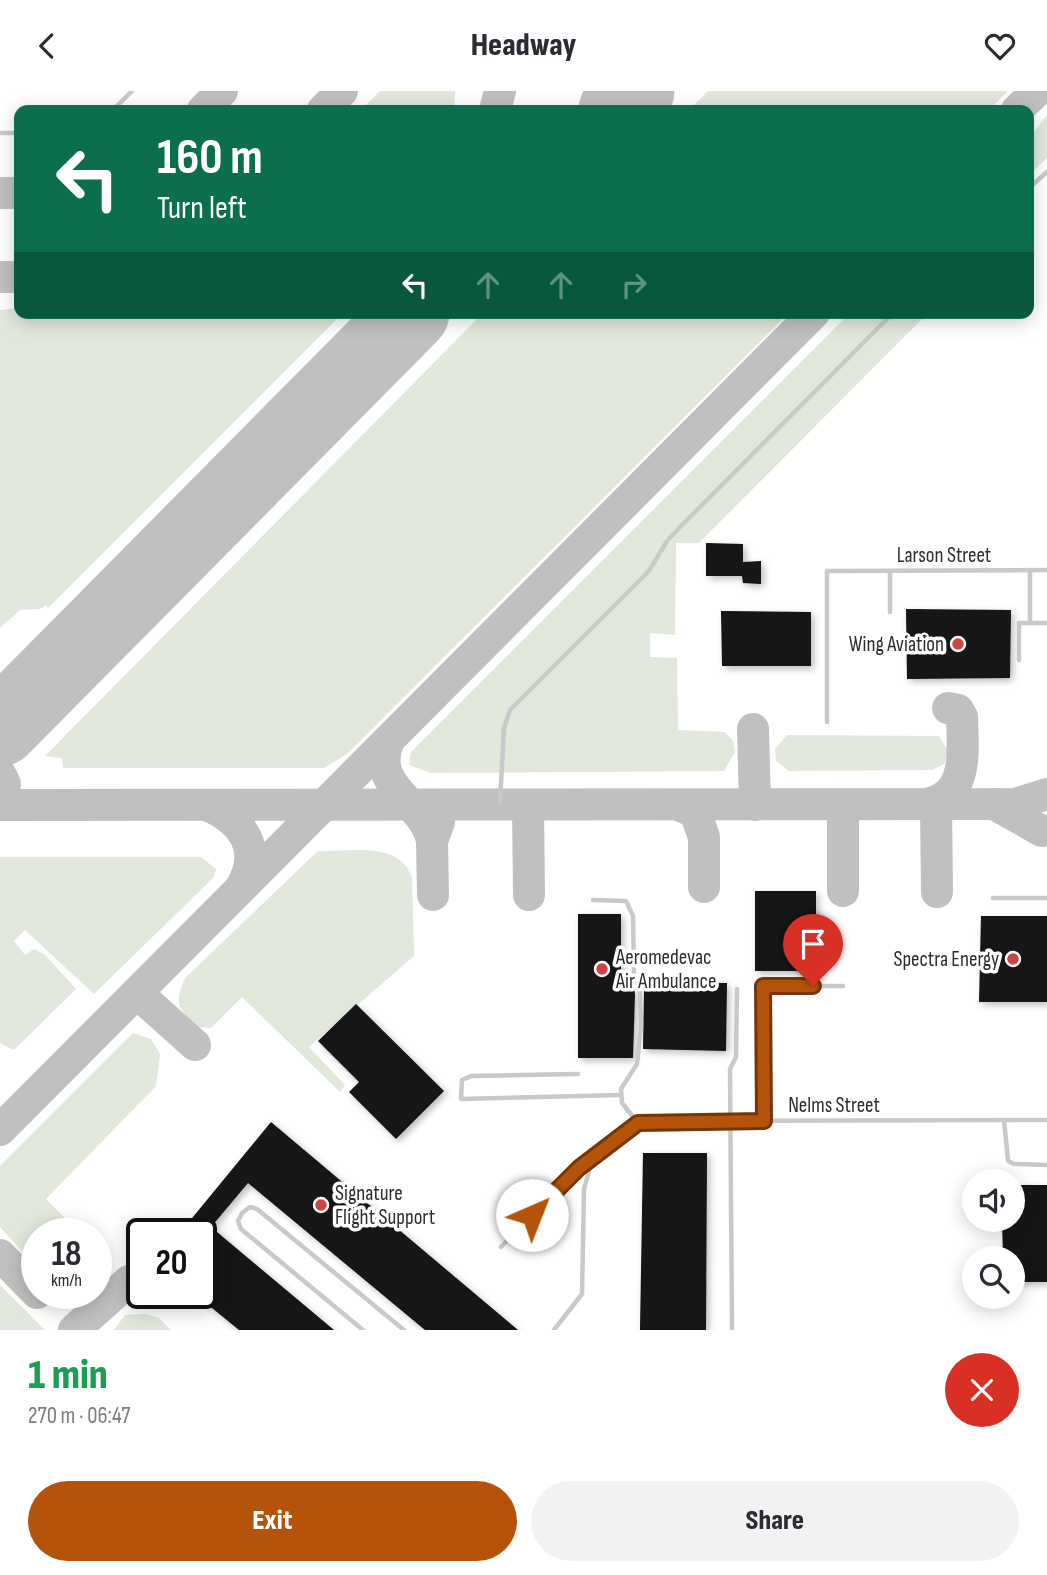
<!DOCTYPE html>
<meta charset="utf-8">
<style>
:root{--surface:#fff;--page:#f2f2f3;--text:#2b2b33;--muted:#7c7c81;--accent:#b45309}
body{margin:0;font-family:"Sofia Sans Condensed",sans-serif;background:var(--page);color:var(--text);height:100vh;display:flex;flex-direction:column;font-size:26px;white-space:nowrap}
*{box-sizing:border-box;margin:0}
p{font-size:23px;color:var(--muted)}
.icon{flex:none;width:38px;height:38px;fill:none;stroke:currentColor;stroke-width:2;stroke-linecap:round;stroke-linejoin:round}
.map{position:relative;height:1239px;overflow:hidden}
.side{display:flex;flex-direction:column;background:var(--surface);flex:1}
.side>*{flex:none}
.guide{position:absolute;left:14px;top:14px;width:1020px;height:214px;border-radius:14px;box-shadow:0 4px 18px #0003;background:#0b6e4f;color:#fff;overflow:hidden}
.tools{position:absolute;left:962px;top:1078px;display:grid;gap:14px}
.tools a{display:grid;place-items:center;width:63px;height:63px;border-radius:50%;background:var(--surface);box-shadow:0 4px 18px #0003;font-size:35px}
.speed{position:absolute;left:21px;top:1127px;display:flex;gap:14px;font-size:35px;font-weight:700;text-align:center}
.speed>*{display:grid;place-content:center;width:91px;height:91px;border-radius:50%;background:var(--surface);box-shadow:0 4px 18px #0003;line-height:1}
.speed small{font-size:18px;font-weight:400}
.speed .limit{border:4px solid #111;border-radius:10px;background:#fff;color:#111}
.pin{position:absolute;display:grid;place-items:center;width:60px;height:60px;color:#fff;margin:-72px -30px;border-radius:50% 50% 50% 0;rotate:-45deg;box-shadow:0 0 7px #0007}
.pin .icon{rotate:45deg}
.me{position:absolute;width:77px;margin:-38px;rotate:44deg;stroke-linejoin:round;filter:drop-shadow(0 0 5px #0008)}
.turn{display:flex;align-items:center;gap:24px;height:147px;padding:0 28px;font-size:32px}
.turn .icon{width:91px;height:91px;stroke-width:2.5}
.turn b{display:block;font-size:49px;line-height:60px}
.lanes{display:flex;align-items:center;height:66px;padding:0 28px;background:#0003;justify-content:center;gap:35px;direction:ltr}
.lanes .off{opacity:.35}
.round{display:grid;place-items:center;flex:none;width:74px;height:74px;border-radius:37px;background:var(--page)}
.headline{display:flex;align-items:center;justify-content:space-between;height:119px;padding:0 28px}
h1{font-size:42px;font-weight:800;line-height:52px;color:#1e9e55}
.cta{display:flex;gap:14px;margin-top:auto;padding:14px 28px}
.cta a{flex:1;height:80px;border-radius:42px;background:var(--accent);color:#fff;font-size:28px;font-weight:800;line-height:80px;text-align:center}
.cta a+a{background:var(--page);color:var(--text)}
header{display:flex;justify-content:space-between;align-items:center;height:91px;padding:0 28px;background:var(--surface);font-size:32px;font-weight:800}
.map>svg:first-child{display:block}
</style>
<header><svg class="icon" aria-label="back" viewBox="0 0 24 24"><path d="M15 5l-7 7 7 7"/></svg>Headway<svg class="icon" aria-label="heart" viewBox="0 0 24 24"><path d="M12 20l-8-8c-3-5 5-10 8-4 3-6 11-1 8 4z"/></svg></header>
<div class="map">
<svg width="1047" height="1239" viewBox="0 0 1047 1239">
<defs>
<filter id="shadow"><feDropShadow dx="3" dy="3" stdDeviation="3.5" flood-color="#0004"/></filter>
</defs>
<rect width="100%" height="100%" fill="#fff"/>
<g fill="#e2e8dc">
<path d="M380 0H455L454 19H361Z"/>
<path d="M708 0H1008L989 19H689Z"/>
<path d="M1047 24V67L1029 84V47Z"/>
<path d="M19 217V222H343L48 517 46 514 40 518 20 519 0 537V219Z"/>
<path d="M483 222H778L783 228 347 663 324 677H63L62 667 45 665Z"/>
<path d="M850 222H928L699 452H676L675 544 650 542V566L677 567 678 639 725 641 733 650 735 661 724 680 430 682 409 674 411 661Z"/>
<path d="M787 644 939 645 948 660 944 673 932 679 789 680 776 670 775 658Z"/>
<path d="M318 760C351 761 398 749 412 786L414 865 309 956 345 994 340 1001 242 906 211 937 195 936C178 915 174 914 185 887Z"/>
<path d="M0 766H201L216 778 214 786 94 903 25 839 14 850 25 864 34 858 44 863 76 898 14 959 0 952Z"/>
<path d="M133 942 151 948 160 963 156 995 46 1108 81 1143H37V1177L0 1136V1075Z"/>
<path d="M96 1158 112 1173 92 1210 72 1213 61 1202H96Z"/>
<path d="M0 1194 45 1239H0Z"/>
<path d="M146 1223 159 1227 171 1239H114L125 1224Z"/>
</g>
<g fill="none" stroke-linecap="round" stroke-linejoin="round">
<g stroke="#c0c0c0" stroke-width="32">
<path d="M203 19 222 0"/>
<path d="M323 19 342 0"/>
<path d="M495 19 500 0"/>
<path d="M1017 19 1037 0"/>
<path d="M0 102H19"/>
<path d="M0 186H19"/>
<path d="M347 283 394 222"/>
<path d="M753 638 755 714"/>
<path d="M0 643 27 610"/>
<path d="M389 649C368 696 425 711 432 750"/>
<path d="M0 683 5 693"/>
<path d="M926 713C969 705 963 661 962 626L958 619 948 617"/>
<path d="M936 713 937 801"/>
<path d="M994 713 1042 740"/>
<path d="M0 714 1015 713 1047 703"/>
<path d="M207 714C244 730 264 760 240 798"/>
<path d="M528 714 529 804"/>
<path d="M678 714 695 721 704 746V796"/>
<path d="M843 714V800"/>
<path d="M433 804 432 750 439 731"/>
<path d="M137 902 195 954"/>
<path d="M0 1039 814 222"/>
<path d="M0 1164 37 1202"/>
<path d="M74 1239 129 1190"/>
</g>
<g stroke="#c0c0c0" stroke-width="77">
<path d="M617 19 636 0"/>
<path d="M0 637 411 222"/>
</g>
</g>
<g fill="#131313" filter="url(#shadow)">
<path d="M706 452 743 453V471L761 470V493L743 492 742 485H706Z"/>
<path d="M906 518 1011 519 1010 587 907 588Z"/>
<path d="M721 520 811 521V575H722Z"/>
<rect x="755" y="800" width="61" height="80"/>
<path d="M578 823H621V897L634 898 635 903 633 967H578Z"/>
<path d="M981 825H1047V911H979Z"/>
<path d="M650 891 727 892 726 960 643 958 644 898H650Z"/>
<path d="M356 913 444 1000 396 1048 349 1001 359 991 318 950Z"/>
<path d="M271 1031 518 1239H425L248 1092 211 1136 334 1239H239L201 1208V1143H179Z"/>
<path d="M643 1062H707L706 1239H640Z"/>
<path d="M1020 1094H1047V1191H1013V1167H1003L1002 1129H1013V1108H1021Z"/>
</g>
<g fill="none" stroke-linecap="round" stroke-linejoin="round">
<g stroke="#c9c9c9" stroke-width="4.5">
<path d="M113 19 132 0"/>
<path d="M0 42H19"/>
<path d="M1029 97 1047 81"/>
<path d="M890 480V521"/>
<path d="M1030 532H1047"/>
<path d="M1019 569V532H1030V479"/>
<path d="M827 631V480L1047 479"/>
<path d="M500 711 504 637 510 619 649 480 667 450 681 435 893 222"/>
<path d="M993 807H1047"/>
<path d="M593 809 626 810 633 825 634 883 640 902 641 936 637 973 621 998 622 1012 638 1032"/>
<path d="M578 983 471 985 462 989 461 1008 621 1004"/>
<path d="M1004 1029 1008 1070 1014 1073 1047 1074"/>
<path d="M764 1030 763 895H843"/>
<path d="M501 1156C535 1120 599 1044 646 1030L1047 1029"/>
<path d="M363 1239 241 1138 238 1130 242 1122 250 1116 257 1118 404 1239"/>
<path d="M554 1239 582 1203 584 1098 593 1066"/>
<path d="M732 1239 730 978 736 966 737 898"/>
</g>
</g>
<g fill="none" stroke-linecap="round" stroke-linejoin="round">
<g stroke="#753606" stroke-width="18">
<path id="route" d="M532 1124 579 1077 638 1032 764 1030 763 895H813"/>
</g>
<use href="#route" stroke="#b45309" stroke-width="12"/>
</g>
<g fill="#ce4446" stroke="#fff" stroke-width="2.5">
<circle cx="958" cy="553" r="7"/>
<circle cx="1013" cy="868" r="7"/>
<circle cx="602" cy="878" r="7"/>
<circle cx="321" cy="1114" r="7"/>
</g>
<g text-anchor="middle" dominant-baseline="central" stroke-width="7" stroke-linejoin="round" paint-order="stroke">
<g font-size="21" fill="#2c2c2c" stroke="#fff">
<text x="944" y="464">Larson Street</text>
<text x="834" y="1014">Nelms Street</text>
</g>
<g font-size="21" fill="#2c2c2c" stroke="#fff" text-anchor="end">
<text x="944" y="553">Wing Aviation</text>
<text x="616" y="866" text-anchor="start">Aeromedevac<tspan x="616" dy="24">Air Ambulance</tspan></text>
<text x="999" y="868">Spectra Energy</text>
<text x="335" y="1102" text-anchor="start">Signature<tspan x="335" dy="24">Flight Support</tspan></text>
</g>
</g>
</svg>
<div class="tools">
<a><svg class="icon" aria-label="sound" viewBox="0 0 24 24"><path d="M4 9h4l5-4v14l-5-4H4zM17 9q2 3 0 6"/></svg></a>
<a><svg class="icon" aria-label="search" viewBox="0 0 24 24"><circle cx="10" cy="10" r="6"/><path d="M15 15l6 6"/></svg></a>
</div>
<div class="speed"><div>18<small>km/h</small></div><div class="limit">20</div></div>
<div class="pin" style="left:813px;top:895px;background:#d93025"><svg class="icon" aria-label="arrive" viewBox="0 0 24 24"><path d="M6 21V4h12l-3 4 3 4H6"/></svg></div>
<svg class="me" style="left:532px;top:1124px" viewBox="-20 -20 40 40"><circle r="19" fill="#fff"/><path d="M0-13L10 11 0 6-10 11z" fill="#b45309"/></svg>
<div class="guide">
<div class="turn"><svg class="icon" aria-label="left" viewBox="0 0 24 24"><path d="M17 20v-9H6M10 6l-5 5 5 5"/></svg><div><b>160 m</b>Turn left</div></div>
<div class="lanes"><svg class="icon" aria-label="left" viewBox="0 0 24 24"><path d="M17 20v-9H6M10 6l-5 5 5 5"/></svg><svg class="icon off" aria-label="ahead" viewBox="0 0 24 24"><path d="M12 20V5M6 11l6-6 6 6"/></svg><svg class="icon off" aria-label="ahead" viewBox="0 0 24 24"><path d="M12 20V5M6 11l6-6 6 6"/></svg><svg class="icon off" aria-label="right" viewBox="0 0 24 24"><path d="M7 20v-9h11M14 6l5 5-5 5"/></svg></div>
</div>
</div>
<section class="side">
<div class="headline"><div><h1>1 min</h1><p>270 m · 06:47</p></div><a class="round" style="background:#d93025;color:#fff"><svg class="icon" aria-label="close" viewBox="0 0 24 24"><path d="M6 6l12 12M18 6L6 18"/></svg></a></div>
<div class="cta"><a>Exit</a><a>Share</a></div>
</section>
